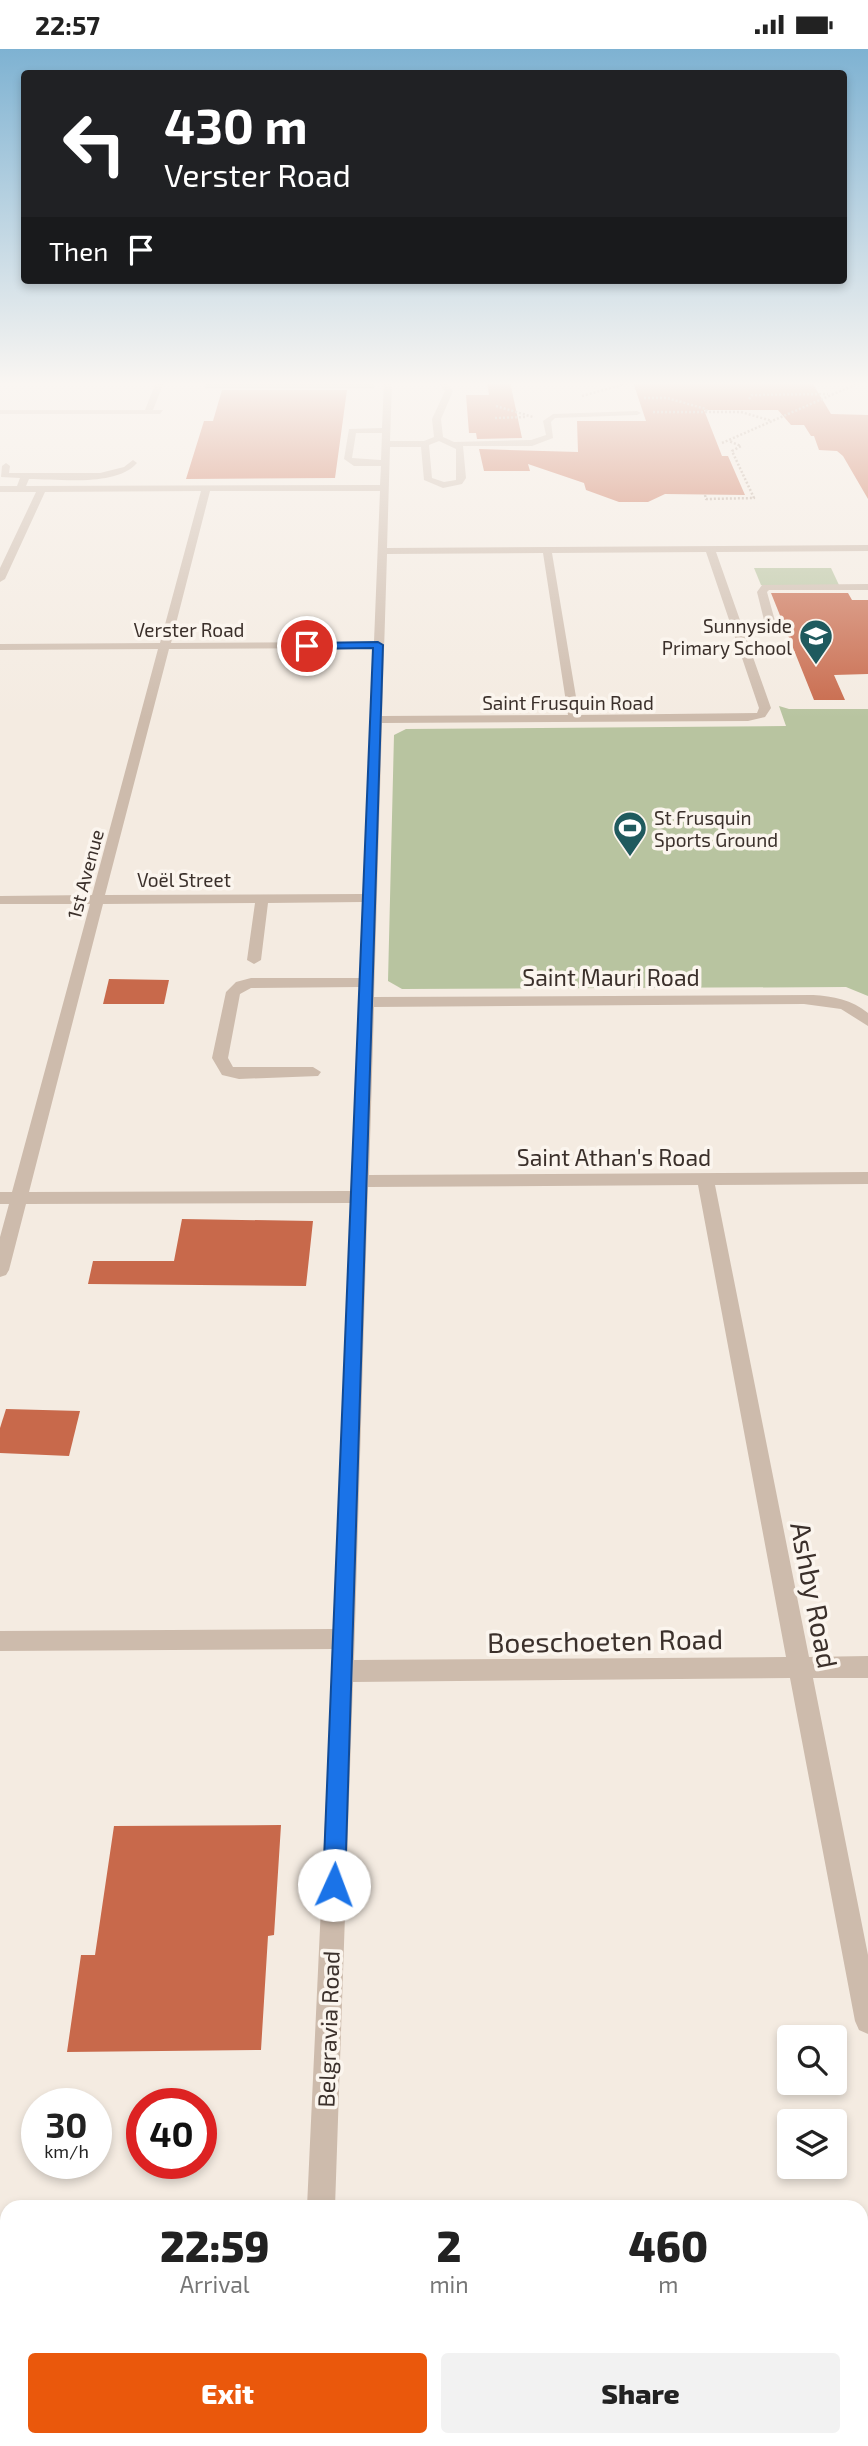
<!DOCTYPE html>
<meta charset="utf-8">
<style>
:root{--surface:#fff;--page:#f2f2f2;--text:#222;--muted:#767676;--accent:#ea580c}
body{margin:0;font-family:"Exo 2",sans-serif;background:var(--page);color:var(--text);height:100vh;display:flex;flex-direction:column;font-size:26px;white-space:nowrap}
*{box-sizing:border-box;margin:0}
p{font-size:23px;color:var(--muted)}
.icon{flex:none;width:38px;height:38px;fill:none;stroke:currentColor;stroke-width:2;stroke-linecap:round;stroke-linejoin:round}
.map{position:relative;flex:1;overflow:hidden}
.details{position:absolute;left:0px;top:2151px;width:868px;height:247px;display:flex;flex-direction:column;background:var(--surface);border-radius:21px 21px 0 0;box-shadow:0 4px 10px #0003}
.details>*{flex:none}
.banner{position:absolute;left:21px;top:21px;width:826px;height:214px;border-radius:7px;box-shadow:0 4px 10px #0003;background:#202124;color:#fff;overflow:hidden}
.fabs{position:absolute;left:777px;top:1976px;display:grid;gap:14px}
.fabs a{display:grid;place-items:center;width:70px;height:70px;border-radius:7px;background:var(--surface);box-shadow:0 4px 10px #0003;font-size:35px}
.speed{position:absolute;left:21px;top:2039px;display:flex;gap:14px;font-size:35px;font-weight:700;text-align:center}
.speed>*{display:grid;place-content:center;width:91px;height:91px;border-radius:50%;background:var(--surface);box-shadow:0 4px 10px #0003;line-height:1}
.speed small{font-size:18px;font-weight:400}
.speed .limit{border:10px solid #d22;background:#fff;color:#111}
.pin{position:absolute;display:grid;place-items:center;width:60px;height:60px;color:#fff;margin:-30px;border:4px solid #fff;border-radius:50%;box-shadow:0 2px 7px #0007}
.me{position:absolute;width:77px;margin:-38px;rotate:2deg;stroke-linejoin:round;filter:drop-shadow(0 0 5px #0008)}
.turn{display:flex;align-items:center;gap:24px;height:147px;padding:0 28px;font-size:32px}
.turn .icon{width:91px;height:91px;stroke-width:2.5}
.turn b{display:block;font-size:49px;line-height:60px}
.then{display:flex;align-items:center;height:66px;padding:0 28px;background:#0003;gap:14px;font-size:26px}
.eta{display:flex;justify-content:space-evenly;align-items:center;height:119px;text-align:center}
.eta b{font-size:42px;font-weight:800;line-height:49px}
.action{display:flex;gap:14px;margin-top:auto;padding:14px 28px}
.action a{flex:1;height:80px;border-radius:7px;background:var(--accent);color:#fff;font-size:28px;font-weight:800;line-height:80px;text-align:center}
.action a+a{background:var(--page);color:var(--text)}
.status{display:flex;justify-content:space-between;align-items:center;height:49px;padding:0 35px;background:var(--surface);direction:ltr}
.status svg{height:19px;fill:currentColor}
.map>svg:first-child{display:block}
</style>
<div class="status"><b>22:57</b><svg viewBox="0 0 49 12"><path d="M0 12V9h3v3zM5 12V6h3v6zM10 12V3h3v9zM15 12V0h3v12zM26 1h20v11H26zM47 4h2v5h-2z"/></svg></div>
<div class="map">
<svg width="868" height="2397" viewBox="0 0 868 2397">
<rect width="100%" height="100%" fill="#f4ebe1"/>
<g fill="#b8c4a0">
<path d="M207 333H374V339H205Z"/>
<path d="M754 519H831L839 536H761Z"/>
<path d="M779 657 789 660H868V947L846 938 402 940 388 932 394 686 406 680 786 677Z"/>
</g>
<g fill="#c8694b">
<path d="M487 333H510L522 389 477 390 476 384H469L466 346H489Z"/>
<path d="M633 333 813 335 831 365 868 366V450L843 407 837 402 819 401 814 387H811L804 376H791L778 361H704L722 407H728L745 446 665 445 648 453H619L586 441 584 434 528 415 530 422H484L479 400 578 403 577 372H646Z"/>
<path d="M222 341H347L335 429 186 430 204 372H213Z"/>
<path d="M771 544H848L852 551H868V625L834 626 845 651H814Z"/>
<path d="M109 930 169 931 164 955H103Z"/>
<path d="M182 1170 313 1172 306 1237 88 1235 93 1212H174Z"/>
<path d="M6 1360 80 1362 69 1407 0 1404V1379Z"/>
<path d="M281 1776 274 1886 268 1887 261 2001 67 2003 81 1906H95L114 1777Z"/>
</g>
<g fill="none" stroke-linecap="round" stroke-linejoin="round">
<g stroke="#b9a596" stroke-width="2.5" stroke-dasharray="2 2" stroke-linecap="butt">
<path d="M582 347 632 333"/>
<path d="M644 349H667L706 360 707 363"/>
<path d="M749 350 752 346 828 345"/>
<path d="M496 357 533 368"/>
<path d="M653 363H741L772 372"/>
<path d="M495 369 527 368"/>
<path d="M722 394 861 333"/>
<path d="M705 446 706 450 754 449 732 402 741 397 729 392"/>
</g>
<g fill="#cdbbac" fill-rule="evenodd">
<path d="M156 333H164L153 361H163L160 365H0V361H145Z"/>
<path d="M384 333H392L390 392H424L434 388 432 370 445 342 437 333H445L453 342 441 370 443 388 454 393 531 391 546 386 543 372 553 365 637 362 641 364 637 366 555 369 551 373 553 389 532 397H463L466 429 462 435 443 439 424 431 421 398H390L387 499 868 496V502L716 503 741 574H757L764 571 757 543 762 536 868 535V541H769L767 543 775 572 763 579 743 580 771 659 765 668 748 672 382 674 374 948 813 946C833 947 852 951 868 964V977L841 960 804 955 374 958 369 1126 868 1123V1135L715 1136 809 1608 868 1607V1629H813L868 1906V1985L859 1981 855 1972 790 1629 353 1633 335 2158H307L333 1600 0 1602V1582L333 1580 351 1154 26 1155 9 1221 6 1226 0 1228V1188L9 1155H0V1143H12L90 855H0V847L92 846 158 600 0 601V595L160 594 201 442 45 443 5 530 0 533V519L36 443H0V437H17L20 429 1 428 2 417 6 414 10 417 9 424H100L124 418 133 411 137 414C116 438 59 430 29 430L26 437 380 436 381 417H354L344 410 349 380 382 379ZM356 384H382L381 411 352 409ZM439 392 456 400V431L444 433 432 429 429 396ZM210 442H380L374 593 171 594ZM706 503 759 659 757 664 579 666 552 504ZM543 504 568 666 382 667 387 505ZM373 599 363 845 105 846 169 600ZM363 853 360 929H251L236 933 226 943 212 1009 222 1026 239 1030 318 1027 321 1023 313 1018H233L228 1009 240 945 251 939 360 938 351 1142 29 1143 103 855 255 854 247 911 254 915 261 911 268 854ZM698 1136 786 1608 354 1611 368 1138Z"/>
<rect x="297" y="2390" width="30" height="7"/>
</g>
</g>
<linearGradient id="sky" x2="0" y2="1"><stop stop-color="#7eb2d2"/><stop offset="0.5" stop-color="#faf6f2"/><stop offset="1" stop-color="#faf6f2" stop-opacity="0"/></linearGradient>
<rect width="868" height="669" fill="url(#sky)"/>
<path fill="#1a73e8" stroke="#114b97" stroke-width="2" d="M378 593 383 596 345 1836 342 1844 334 1847 326 1844 323 1836 373 599 307 600 303 597 307 594Z"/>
<defs>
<g id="school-pin" transform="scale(1.75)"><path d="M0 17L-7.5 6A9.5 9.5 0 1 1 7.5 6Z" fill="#1f5a5e" stroke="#fbf5ee"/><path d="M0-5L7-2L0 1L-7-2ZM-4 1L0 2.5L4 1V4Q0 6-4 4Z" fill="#fff"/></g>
<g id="stadium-pin" transform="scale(1.75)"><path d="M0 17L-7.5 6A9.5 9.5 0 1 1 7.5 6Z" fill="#1f5a5e" stroke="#fbf5ee"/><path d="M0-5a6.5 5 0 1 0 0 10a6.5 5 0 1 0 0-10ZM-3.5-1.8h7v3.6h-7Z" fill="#fff"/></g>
</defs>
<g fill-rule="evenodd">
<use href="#school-pin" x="816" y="587"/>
<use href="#stadium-pin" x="630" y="779"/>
</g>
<g text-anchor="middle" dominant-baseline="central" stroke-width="7" stroke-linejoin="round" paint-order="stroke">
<g font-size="19" fill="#3b302b" stroke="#fbf5ee" text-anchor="end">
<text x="792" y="576">Sunnyside<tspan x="792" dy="22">Primary School</tspan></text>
<text x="654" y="768" text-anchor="start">St Frusquin<tspan x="654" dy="22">Sports Ground</tspan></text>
</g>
<g font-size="19" fill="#3b302b" stroke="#fbf5ee">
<text x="189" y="580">Verster Road</text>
<text x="568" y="653">Saint Frusquin Road</text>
<text transform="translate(85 825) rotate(-75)">1st Avenue</text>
<text x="184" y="830">Voël Street</text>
</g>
<g font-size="23" fill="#3b302b" stroke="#fbf5ee">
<text x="611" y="928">Saint Mauri Road</text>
<text x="614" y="1108">Saint Athan's Road</text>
<text transform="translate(328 1980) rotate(-88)">Belgravia Road</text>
</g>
<g font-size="28" fill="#3b302b" stroke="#fbf5ee">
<text transform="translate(815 1546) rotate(79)">Ashby Road</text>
<text transform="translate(605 1591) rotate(-1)">Boeschoeten Road</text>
</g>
</g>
</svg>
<div class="fabs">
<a><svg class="icon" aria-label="search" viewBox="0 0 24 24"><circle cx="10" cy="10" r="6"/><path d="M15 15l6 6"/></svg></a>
<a><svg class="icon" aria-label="layers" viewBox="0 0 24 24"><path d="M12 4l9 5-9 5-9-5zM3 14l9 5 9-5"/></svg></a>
</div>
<div class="speed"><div>30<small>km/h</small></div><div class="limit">40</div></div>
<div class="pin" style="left:307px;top:597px;background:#d93025"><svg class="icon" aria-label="arrive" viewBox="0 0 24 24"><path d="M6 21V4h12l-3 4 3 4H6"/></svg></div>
<svg class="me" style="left:334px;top:1836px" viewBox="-20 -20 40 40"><circle r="19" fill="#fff"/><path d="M0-13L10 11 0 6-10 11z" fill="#1a73e8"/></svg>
<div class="banner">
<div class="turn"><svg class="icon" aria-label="left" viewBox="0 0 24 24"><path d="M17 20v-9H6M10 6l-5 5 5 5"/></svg><div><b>430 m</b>Verster Road</div></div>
<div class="then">Then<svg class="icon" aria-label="arrive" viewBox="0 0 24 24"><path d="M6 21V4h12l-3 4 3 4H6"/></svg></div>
</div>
<section class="details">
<div class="eta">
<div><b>22:59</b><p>Arrival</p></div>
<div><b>2</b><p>min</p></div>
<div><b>460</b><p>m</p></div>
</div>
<div class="action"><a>Exit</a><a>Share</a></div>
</section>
</div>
